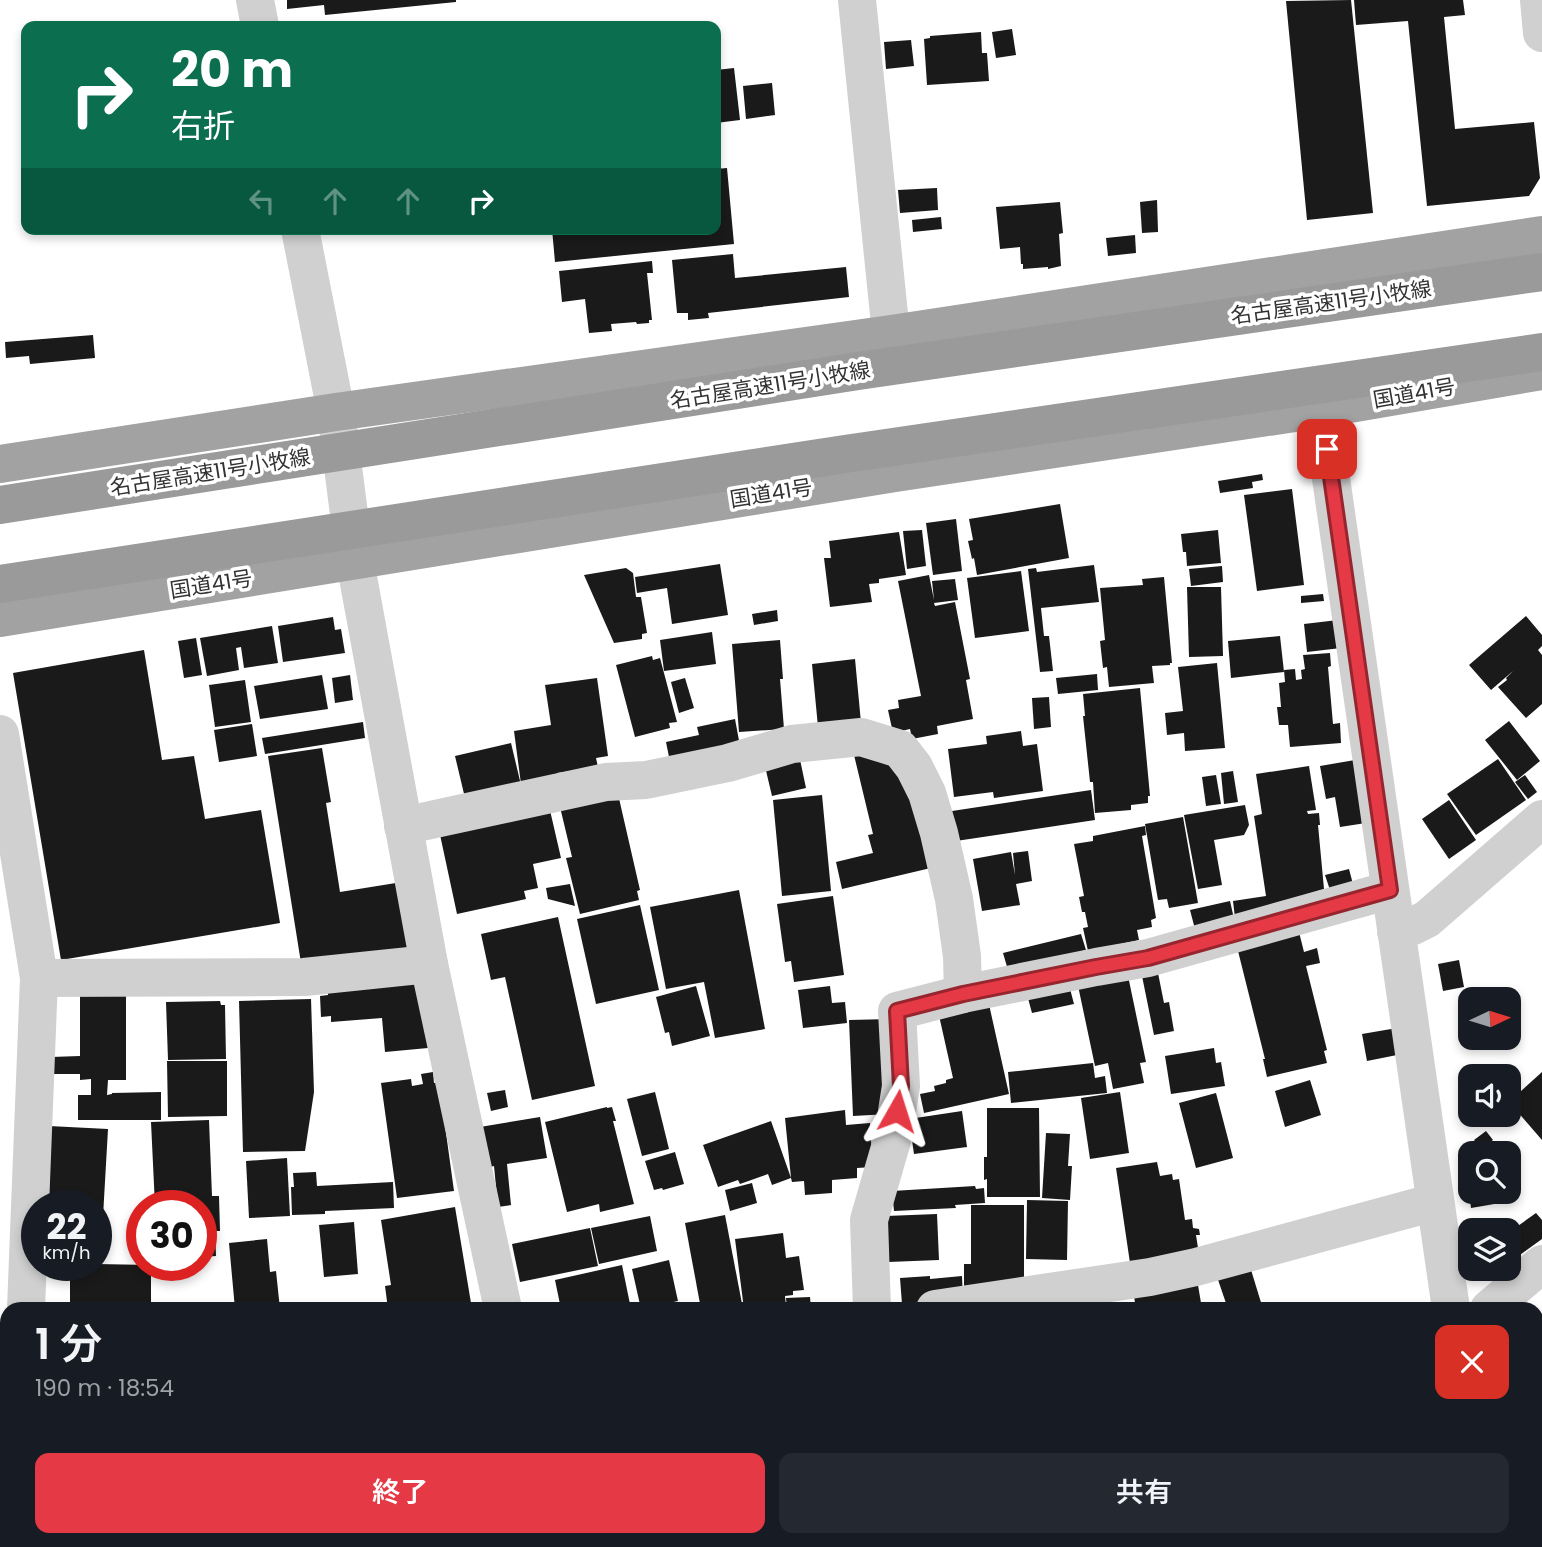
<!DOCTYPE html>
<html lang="ja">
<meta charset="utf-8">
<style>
:root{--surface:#171b24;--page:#242831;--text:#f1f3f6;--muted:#9ea1a6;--accent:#e63946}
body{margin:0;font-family:Poppins,"Noto Sans JP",sans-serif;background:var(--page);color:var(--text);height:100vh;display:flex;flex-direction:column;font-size:26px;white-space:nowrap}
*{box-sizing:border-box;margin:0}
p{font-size:23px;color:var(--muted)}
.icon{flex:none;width:38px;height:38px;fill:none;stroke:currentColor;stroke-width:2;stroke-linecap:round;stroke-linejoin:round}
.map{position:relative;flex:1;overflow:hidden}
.drawer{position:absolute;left:0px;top:1302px;width:1544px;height:245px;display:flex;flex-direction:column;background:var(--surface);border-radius:21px 21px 0 0;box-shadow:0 4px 10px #0003}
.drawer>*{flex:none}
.banner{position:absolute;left:21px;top:21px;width:700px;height:214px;border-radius:14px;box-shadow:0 4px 10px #0003;background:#0b6e4f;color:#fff;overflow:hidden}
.needle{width:46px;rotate:86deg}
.tools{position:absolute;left:1458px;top:987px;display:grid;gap:14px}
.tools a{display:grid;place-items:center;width:63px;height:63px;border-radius:14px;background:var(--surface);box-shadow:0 4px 10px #0003;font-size:35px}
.speed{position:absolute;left:21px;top:1190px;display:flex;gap:14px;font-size:35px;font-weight:700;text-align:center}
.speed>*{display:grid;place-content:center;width:91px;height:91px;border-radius:50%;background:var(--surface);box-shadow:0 4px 10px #0003;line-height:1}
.speed small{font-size:18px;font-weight:400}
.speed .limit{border:10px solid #d22;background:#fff;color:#111}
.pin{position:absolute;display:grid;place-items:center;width:60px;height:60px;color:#fff;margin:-30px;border-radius:14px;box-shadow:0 4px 10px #0006}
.me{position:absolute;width:77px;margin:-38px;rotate:6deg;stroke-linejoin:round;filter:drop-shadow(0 0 5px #0008)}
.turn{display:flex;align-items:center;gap:24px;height:147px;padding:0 35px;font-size:32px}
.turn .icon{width:91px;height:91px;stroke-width:2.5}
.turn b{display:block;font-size:49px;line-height:60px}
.lanes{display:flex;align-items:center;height:66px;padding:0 35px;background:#0003;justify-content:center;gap:35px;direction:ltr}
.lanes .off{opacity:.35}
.round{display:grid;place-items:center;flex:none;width:74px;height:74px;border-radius:14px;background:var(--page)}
.headline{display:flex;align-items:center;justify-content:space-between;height:119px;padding:0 35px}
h1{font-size:42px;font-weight:600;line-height:52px}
.cta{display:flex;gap:14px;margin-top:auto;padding:14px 35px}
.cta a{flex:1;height:80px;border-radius:14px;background:var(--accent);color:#fff;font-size:28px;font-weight:600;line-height:80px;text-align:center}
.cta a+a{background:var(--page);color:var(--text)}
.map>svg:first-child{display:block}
</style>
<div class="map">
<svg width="1542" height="1547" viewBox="0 0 1542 1547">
<rect width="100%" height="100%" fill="#fff"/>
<g fill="#1a1a1a">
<path d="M287 0H456V2L325 15 324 5 287 9Z"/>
<path d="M1351 0 1373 213 1307 220 1286 1Z"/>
<path d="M1354 0H1463L1465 15 1444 17 1455 129 1534 122 1540 178 1529 196 1427 206 1408 21 1356 25Z"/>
<path d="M1012 29 1016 55 996 58 992 32Z"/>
<path d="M981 32 982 53H987L989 81 927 85 924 39 930 38V36Z"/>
<path d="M911 40 914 66 886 69 884 42Z"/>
<path d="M734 68 740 120 716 123V70Z"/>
<path d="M772 83 775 115 746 119 743 86Z"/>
<path d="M727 168 734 244 555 262 552 229H716V169Z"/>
<path d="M937 188 938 210 900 213 898 190Z"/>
<path d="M1157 200 1158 232 1142 233 1140 202Z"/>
<path d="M1060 202 1063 233 1059 234 1061 266 1048 269V267L1023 269V264H1021L1020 247 1000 249 996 207Z"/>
<path d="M941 217 942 229 913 232 912 220Z"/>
<path d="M1135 235 1136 253 1108 256 1106 238Z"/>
<path d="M733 254 735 278 846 267 849 297 708 313 709 318 688 320V313H677L672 260Z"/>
<path d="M652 261 653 273H647L652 320H649V323L637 324 636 322 611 324 612 331 589 333 585 299 562 302 559 271Z"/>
<path d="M93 335 95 358 30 364 29 356 6 358 5 342Z"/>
<path d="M1262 474 1263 480 1252 482 1253 488 1220 493 1218 481Z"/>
<path d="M1292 489 1304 585 1257 591 1244 495Z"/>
<path d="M1060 504 1069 558 977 575 974 558 972 559 968 541 973 540 969 519Z"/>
<path d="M956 519 962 571 933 575 926 523Z"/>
<path d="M922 530 926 566 907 569 903 531Z"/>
<path d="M1218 530 1221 563 1187 566 1186 552H1183L1181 534Z"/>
<path d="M899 532 906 575 879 579V583L869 584 872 602 830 607 824 558H831L829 541Z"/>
<path d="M720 564 728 615 672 624 667 588 637 593 635 577Z"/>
<path d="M1094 565 1099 602 1041 608 1044 636H1049L1053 671 1040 672 1028 569 1036 568 1037 572Z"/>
<path d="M1222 566 1223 582 1191 586 1189 569Z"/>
<path d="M626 568 633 573 636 597H641L647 633 642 634V639L614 643 584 575Z"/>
<path d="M1021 571 1029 631 975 638 967 578Z"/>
<path d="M929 575 934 600 932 581 955 579 958 600 934 603 935 606 955 602 970 679 966 680 973 719 937 726 938 734 912 739 910 729 893 733 888 710 899 708 898 700 921 696 898 581Z"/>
<path d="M1164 577 1172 663H1170V665L1152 666 1154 683 1109 687 1107 667 1103 668 1100 641 1105 640 1100 588 1143 585 1142 579Z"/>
<path d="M1187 587H1221L1223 656 1189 657Z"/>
<path d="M1323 594 1324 601 1301 603V596Z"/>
<path d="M777 610 778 621 754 625 752 614Z"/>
<path d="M1526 616 1542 635V646L1538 650 1542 655V704L1526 718 1498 687 1507 680 1506 678 1513 671 1491 690 1469 665Z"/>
<path d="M333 617 335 630 341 629 345 653 283 662 278 626Z"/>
<path d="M1338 620 1341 648 1307 652 1304 624Z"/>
<path d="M272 626 278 663 244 668 241 647 236 648 239 670 207 676 200 638Z"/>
<path d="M712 632 716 664 664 671 660 640Z"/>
<path d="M1280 636 1284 672 1231 678 1228 641Z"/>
<path d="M196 638 202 675 184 678 178 641Z"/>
<path d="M780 640 783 679H780L784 729 739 732 732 644Z"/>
<path d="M144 650 162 760 194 756 205 819 261 810 280 923 61 960 13 673Z"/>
<path d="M1330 653 1331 666 1328 667 1333 724 1340 723 1341 743 1290 747 1288 725H1279L1277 707H1281L1279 683 1285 682 1284 670 1295 669 1296 680 1302 679 1301 670 1305 669 1303 655Z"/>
<path d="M652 656 653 660 660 658 677 722 669 723 670 728 635 737 616 665Z"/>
<path d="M855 659 861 723 818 727 812 664Z"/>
<path d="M1217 663 1225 748 1185 751 1184 733 1167 735 1165 713 1183 711 1178 667Z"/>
<path d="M1097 674 1098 690 1058 694 1056 678Z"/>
<path d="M322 675 328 709 260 719 254 686Z"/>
<path d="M350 675 353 700 335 703 332 678Z"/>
<path d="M597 678 608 756 596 758 598 767 557 773 558 778 521 784 514 731 551 725 545 685Z"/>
<path d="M685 678 694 708 679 713 671 682Z"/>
<path d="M245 680 251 722 215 727 209 685Z"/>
<path d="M1140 688 1150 796H1148V803L1131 805V810L1095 813 1093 782H1090L1083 716H1085L1083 694Z"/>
<path d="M1049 697 1051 727 1034 729 1032 698Z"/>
<path d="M735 719 740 746 670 762 666 742 699 735 697 727Z"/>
<path d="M1509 721 1540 761 1517 780 1485 740Z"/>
<path d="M363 722 365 738 265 754 262 738Z"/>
<path d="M252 724 257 756 219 762 214 730Z"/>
<path d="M1021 731 1023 746 1037 744 1043 791 994 798 993 792 954 797 948 749 987 744 986 736Z"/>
<path d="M511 743 521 785 465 798 455 756Z"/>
<path d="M322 748 331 802 326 803 340 892 402 882 413 952 301 963 268 756Z"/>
<path d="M798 750 806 788 772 796 763 758Z"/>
<path d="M895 754 935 867 842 889 836 862 873 853 868 835 873 834 854 755Z"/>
<path d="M1498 759 1526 800 1476 835 1447 794Z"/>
<path d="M1355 760 1366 823 1340 827 1335 797 1326 799 1320 766Z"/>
<path d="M1309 766 1316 810 1307 811 1308 814 1319 813 1320 825H1318L1324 889 1235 918 1233 901 1266 896 1254 816 1262 814 1256 774Z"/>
<path d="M1233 771 1238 802 1224 804 1221 773Z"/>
<path d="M1216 775 1221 804 1206 806 1202 777Z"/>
<path d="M1525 775 1537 792 1528 799 1515 782Z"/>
<path d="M1091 790 1095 820 956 841 952 811Z"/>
<path d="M618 794 640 890 637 891 639 900 580 914 566 858 572 857 560 807Z"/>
<path d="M822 795 831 891 782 896 773 800Z"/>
<path d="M1449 800 1476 840 1449 859 1422 819Z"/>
<path d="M1245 805 1249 825 1244 835 1214 840 1222 885 1198 889 1184 815Z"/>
<path d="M549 806 561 858 533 864 538 888 524 891 526 899 457 914 439 830Z"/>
<path d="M1183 817 1198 903 1169 908 1167 899 1158 900 1145 824Z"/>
<path d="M1145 826 1146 835 1142 836 1156 918 1151 920 1152 927 1137 930 1139 940 1088 951 1083 928 1088 927 1085 912H1082L1079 897 1084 896 1074 844 1093 841V836Z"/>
<path d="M1028 851 1032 881 1016 884 1020 905 982 911 973 859 1011 852 1015 875 1013 853Z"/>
<path d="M1349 869 1354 888 1331 893 1325 875Z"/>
<path d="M570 884 575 906 548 899 546 888Z"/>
<path d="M739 890 765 1029 715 1038 704 982 666 989 650 907Z"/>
<path d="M833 896 844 975 794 982 791 961 785 962 777 904Z"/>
<path d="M1230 901 1235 923 1196 933 1190 910Z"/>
<path d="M640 905 659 990 596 1004 577 919Z"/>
<path d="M558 917 595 1086 532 1100 505 977 491 980 481 934Z"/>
<path d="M1298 928 1304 952 1317 948 1320 963 1306 966 1327 1050 1324 1051 1327 1063 1267 1077 1263 1059H1265L1236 943Z"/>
<path d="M1081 934 1086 950 1008 970 1003 953Z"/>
<path d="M1459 960 1464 987 1443 991 1438 964Z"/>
<path d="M1127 971 1146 1062 1140 1063 1144 1083 1113 1089 1108 1063 1095 1066 1077 981Z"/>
<path d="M1158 973 1164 1003 1169 1002 1174 1031 1154 1035 1142 976Z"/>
<path d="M422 981 428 1048 385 1052 382 1018 331 1022V1016L321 1017 320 996 328 995V990Z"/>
<path d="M1068 981 1074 1004 1032 1013 1026 991Z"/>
<path d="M696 986 710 1036 672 1046 669 1032 665 1033 656 997Z"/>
<path d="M830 986 832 1003 845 1002 847 1023 803 1028 798 990Z"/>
<path d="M80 993H126V1080H108L107 1095 112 1094V1093L161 1092V1120H78V1095H91V1079L80 1080V1074H51V1057L80 1056Z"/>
<path d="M311 999 314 1092 305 1151 243 1152 239 1001Z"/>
<path d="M988 1000 1009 1094 924 1113 920 1094 935 1091 934 1086 946 1083V1080L953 1078 938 1011Z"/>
<path d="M220 1001 221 1005H225L226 1059 168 1060 166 1002Z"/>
<path d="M890 1019 889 1114 853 1116 849 1020Z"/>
<path d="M1397 1028 1402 1054 1367 1061 1362 1034Z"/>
<path d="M1214 1048 1216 1063 1221 1062 1225 1086 1171 1094 1165 1056Z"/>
<path d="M167 1061H227V1116L168 1117Z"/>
<path d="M1093 1063 1095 1078 1105 1076 1107 1093 1011 1103 1008 1072Z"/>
<path d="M433 1072 434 1083 439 1082 454 1191 397 1198 381 1083 411 1079 412 1086 423 1084 421 1074Z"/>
<path d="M1542 1072V1140L1509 1102Z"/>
<path d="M1310 1080 1321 1115 1285 1127 1275 1091Z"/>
<path d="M505 1090 508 1107 491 1111 487 1093Z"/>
<path d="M655 1092 669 1149 642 1156 627 1099Z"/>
<path d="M1120 1092 1129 1153 1090 1159 1081 1098Z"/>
<path d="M1216 1093 1233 1158 1196 1168 1179 1103Z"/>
<path d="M607 1107V1108L612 1107 616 1121H613L634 1204 600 1212 599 1204 567 1212 545 1122Z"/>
<path d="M987 1108H1039L1040 1197H987V1179L984 1180V1157H987Z"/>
<path d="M845 1110 846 1125 870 1123 873 1167 857 1168V1178L832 1180V1193L805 1195 804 1181 792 1182 791 1178 772 1185 768 1174 740 1184 738 1180 718 1187 703 1145 771 1121 791 1178 785 1118Z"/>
<path d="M962 1111 967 1147 914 1154 909 1119Z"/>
<path d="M540 1117 547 1158 507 1164 511 1205 498 1207 494 1166 487 1168 480 1127Z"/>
<path d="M209 1120 212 1196H219L220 1231H215L216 1256 201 1257V1206H155L151 1122Z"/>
<path d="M49 1126 108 1129 102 1234H96V1206H45Z"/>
<path d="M1486 1131 1493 1140 1480 1149 1474 1140Z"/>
<path d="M1046 1133 1070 1134 1068 1166H1072L1070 1200 1042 1198Z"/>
<path d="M675 1152 684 1184 663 1190 662 1188 654 1190 645 1161Z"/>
<path d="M287 1158 290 1216 249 1218 246 1161Z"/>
<path d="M1157 1162 1160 1176 1172 1174 1173 1180 1179 1179 1185 1220 1192 1219 1193 1228 1199 1229 1200 1235H1196L1198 1248 1130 1263 1116 1168Z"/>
<path d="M316 1172 317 1186 393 1182 394 1208 325 1211V1214L292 1215 291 1187H294L293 1173Z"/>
<path d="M752 1183 757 1203 730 1211 725 1190Z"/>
<path d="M975 1186 976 1189 984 1188 985 1203 955 1205 956 1208 894 1211 892 1191Z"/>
<path d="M1469 1192H1498L1500 1203 1471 1208Z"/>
<path d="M1027 1200 1068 1201 1067 1260 1026 1259Z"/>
<path d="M971 1205H1024V1288L964 1292V1264H971Z"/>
<path d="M455 1207 472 1309H388L385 1286 391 1285 381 1220Z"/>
<path d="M1536 1213 1542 1220V1239L1517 1257 1508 1246V1233Z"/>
<path d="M937 1214 939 1260 888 1262 886 1216Z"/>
<path d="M725 1215 743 1309H701L685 1223Z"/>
<path d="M650 1216 657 1251 599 1264 591 1228Z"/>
<path d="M354 1222 358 1274 324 1277 319 1225Z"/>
<path d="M590 1228 598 1266 520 1282 512 1244Z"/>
<path d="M783 1233 786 1258 799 1256 804 1290 793 1291V1295L785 1296 786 1306 765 1309H744L735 1239Z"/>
<path d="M267 1239 270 1272 276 1271 280 1309H235L229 1243Z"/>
<path d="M669 1260 678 1301 641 1309 632 1269Z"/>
<path d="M1248 1260 1263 1309H1228L1215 1271Z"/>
<path d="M96 1264 151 1265V1304L70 1303V1265Z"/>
<path d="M622 1265 631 1309H561L555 1280Z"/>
<path d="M930 1276V1279L962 1276 963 1299 902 1304 900 1278Z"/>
<path d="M1197 1279 1202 1309H1136L1133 1290Z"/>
<path d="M810 1297 811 1309H787L786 1298Z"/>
<path d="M1540 1313 1542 1318V1391L1536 1394V1315Z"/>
<path d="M7 1325V1389H0V1326Z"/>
<path d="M7 1447V1502H0V1448Z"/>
<path d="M1542 1477V1525L1536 1518V1481Z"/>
<path d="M76 1540H140V1545L76 1547Z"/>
<path d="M299 1540H345L346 1543 358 1541 359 1547H267V1546Z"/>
<path d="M429 1540H542L543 1547H430Z"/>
<path d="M605 1540H665L666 1547H606Z"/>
<path d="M692 1540H737V1542L730 1543 731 1547H688L687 1542H692Z"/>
<path d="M808 1540H845V1541L809 1547Z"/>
<path d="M973 1540H1063L1064 1547H973Z"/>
<path d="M1307 1540H1397L1399 1547H1308Z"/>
</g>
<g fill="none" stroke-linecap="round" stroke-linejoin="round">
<g stroke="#d0d0d0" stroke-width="38">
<path d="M255 0 260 26"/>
<path d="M857 0 891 334"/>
<path d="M1539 0 1542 33"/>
<path d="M300 229 336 412 355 561 429 964 503 1309"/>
<path d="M1321 409 1451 1309"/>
<path d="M0 734 39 978 26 1309"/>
<path d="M403 826 606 782 646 780 728 763 792 744 861 737 900 749 914 767 927 793 939 833 954 899 962 956 963 994"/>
<path d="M1396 931 1413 926 1427 919 1542 819"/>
<path d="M39 978 304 977 429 964"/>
<path d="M872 1309 869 1220 893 1137 901 1086 897 1011 963 994 1096 967 1148 958 1390 890"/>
<path d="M935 1309 1150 1277 1196 1267 1435 1202"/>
<path d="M1489 1309 1542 1264"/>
<path d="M45 1540 46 1547"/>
<path d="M556 1540 557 1547"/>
<path d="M770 1540 771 1547"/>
<path d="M1486 1540 1487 1547"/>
</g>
<g stroke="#a2a2a2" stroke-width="38">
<path d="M0 464 336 412 891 334 1542 235"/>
<path d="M0 618 895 473 1321 409 1542 371"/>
</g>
<g stroke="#9a9a9a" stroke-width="38">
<path d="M0 505 858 371 1542 272"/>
<path d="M0 584 845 454 1542 352"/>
</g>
</g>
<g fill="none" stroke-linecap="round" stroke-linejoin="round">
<g stroke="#96252e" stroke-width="18">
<path id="route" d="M897 1111 901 1086 897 1011 963 994 1096 967 1148 958 1390 890 1327 449"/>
</g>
<use href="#route" stroke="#e63946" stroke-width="12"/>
</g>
<g text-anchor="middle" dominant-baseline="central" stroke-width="7" stroke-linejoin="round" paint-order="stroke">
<g font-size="21" fill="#333" stroke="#fff">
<text transform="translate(1331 302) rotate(-8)">名古屋高速11号小牧線</text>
<text transform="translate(770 385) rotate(-9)">名古屋高速11号小牧線</text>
<text transform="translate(1414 393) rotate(-10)">国道41号</text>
<text transform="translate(210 472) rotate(-9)">名古屋高速11号小牧線</text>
<text transform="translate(771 493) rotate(-9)">国道41号</text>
<text transform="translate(211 584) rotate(-9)">国道41号</text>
</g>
</g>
</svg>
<div class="tools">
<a><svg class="needle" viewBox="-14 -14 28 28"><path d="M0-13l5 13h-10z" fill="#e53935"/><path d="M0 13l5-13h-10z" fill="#9ea1a6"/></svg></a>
<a><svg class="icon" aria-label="sound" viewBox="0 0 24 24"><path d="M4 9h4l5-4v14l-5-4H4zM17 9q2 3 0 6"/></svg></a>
<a><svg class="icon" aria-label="search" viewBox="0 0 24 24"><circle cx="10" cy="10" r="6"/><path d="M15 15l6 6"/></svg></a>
<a><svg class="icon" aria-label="layers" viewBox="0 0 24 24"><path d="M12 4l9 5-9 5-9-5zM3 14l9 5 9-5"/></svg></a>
</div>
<div class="speed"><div>22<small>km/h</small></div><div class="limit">30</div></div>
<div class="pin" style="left:1327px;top:449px;background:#d93025"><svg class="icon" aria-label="arrive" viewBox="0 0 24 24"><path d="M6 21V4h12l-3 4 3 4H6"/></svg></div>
<svg class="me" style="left:897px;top:1111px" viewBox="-20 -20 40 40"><path d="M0-17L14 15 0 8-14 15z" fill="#e63946" stroke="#fff" stroke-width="4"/></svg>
<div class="banner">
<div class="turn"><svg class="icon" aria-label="right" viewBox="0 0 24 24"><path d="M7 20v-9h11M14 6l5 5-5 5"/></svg><div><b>20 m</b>右折</div></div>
<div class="lanes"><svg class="icon off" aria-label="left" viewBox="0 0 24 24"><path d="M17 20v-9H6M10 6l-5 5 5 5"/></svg><svg class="icon off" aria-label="ahead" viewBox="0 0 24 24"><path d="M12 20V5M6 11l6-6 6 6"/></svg><svg class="icon off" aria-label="ahead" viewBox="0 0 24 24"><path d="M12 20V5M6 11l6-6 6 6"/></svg><svg class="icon" aria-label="right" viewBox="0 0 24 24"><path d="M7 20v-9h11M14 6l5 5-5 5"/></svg></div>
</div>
<section class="drawer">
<div class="headline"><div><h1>1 分</h1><p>190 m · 18:54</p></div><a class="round" style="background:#d93025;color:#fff"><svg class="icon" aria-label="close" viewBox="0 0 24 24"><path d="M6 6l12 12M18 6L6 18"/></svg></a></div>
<div class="cta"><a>終了</a><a>共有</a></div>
</section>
</div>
